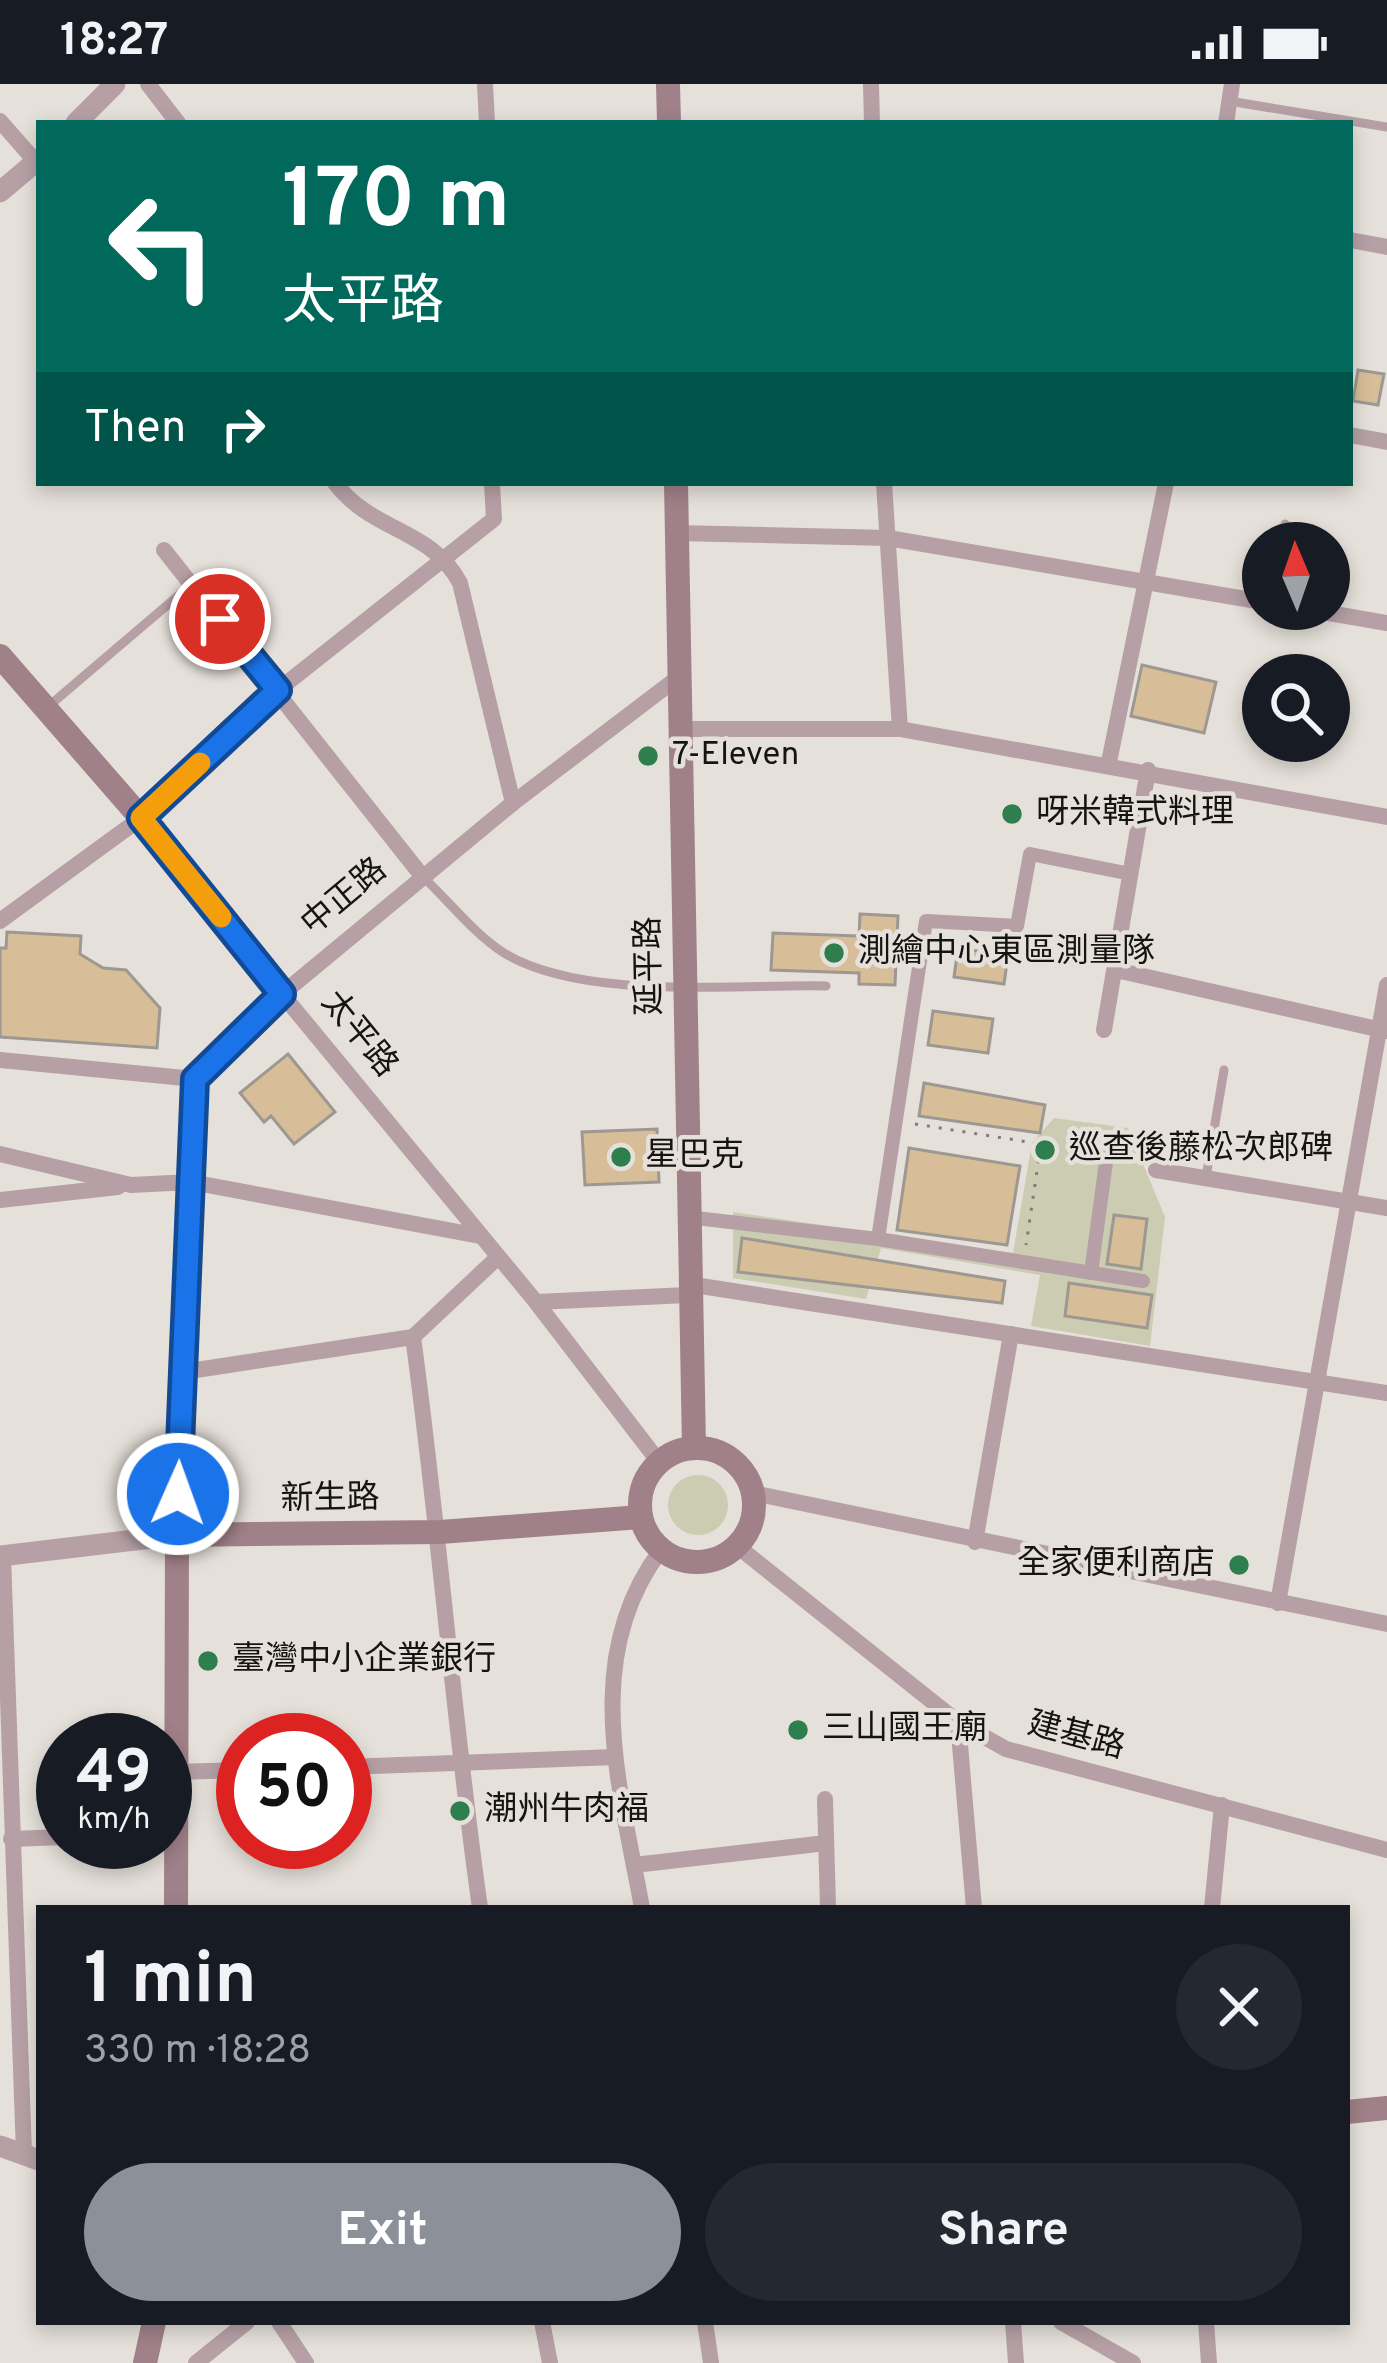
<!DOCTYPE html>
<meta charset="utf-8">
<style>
:root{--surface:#171b24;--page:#242831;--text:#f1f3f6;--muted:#9ea1a6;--accent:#8c9099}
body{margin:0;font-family:Overpass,"Noto Sans TC",sans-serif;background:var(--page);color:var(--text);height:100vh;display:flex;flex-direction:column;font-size:45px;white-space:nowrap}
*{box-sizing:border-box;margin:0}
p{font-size:39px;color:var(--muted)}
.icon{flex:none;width:66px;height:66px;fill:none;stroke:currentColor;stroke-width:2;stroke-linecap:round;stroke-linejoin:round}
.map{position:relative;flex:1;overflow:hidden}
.drawer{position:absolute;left:36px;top:1821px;width:1314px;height:420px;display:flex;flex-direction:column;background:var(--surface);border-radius:0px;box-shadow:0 6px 18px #0003}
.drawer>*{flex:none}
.guide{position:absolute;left:36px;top:36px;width:1317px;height:366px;border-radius:0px;box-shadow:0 6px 18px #0003;background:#00695c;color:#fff;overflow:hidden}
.needle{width:78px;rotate:358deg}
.tools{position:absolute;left:1242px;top:438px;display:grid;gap:24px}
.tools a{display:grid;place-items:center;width:108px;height:108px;border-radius:50%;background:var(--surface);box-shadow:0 6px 18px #0003;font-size:60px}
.speed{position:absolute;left:36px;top:1629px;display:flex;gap:24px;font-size:60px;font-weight:700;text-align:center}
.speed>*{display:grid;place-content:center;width:156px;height:156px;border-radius:50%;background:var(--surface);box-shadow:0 6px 18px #0003;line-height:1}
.speed small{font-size:30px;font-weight:400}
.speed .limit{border:18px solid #d22;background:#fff;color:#111}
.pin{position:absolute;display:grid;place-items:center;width:102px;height:102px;color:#fff;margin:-51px;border:6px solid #fff;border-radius:50%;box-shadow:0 3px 12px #0007}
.me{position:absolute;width:132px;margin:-66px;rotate:2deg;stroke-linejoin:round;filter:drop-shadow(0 0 9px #0008)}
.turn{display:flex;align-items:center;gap:42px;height:252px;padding:0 48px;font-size:54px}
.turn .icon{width:156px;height:156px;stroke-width:2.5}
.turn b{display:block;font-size:84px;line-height:102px}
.then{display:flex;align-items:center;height:114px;padding:0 48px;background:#0003;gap:24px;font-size:45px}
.round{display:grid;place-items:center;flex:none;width:126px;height:126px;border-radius:63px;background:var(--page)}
.summary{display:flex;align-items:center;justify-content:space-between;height:204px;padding:0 48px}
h1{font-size:72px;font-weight:700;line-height:90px}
.primary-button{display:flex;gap:24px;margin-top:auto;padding:24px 48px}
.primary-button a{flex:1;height:138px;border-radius:72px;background:var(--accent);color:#fff;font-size:48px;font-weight:700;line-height:138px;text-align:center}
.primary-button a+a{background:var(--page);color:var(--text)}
.status{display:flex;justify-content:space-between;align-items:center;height:84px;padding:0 60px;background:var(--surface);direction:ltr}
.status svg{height:33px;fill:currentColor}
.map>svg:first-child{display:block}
</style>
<div class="status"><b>18:27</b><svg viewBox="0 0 49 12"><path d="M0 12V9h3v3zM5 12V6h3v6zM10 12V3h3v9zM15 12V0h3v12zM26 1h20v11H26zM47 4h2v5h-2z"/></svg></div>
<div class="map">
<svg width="1387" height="2279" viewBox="0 0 1387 2279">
<rect width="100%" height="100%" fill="#e5e0d9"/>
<g fill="#cbccb2">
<path d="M1054 1034 1128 1044 1165 1133 1150 1262 1031 1242 1040 1191 881 1164 866 1215 733 1194V1128L1013 1169 1032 1059Z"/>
<circle cx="698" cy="1421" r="30"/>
</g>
<g fill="#d7bd98" stroke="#9d9892" stroke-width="3">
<path d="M1358 286 1384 290 1378 321 1353 317Z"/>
<path d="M1142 581 1216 598 1204 649 1131 632Z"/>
<path d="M860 830 898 832 895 901 859 900V889L771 886 773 849 859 852Z"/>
<path d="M7 848 81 852 80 870 103 884 126 886 160 924 157 964 0 953V864H6Z"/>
<path d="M958 864 1008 872 1004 900 954 893Z"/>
<path d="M933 927 993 935 988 969 928 961Z"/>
<path d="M288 970 335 1028 294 1060 271 1032 264 1038 240 1009Z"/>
<path d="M924 999 1045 1021 1040 1049 919 1032Z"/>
<path d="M657 1045 659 1098 585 1101 582 1048Z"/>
<path d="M909 1064 1020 1082 1007 1161 897 1146Z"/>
<path d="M1114 1131 1147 1135 1141 1185 1107 1180Z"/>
<path d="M742 1154 1005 1197 1002 1219 738 1188Z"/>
<path d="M1069 1199 1152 1211 1147 1244 1065 1232Z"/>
</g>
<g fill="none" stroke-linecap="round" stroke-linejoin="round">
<path stroke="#7f7c77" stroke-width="3" stroke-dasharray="3 9" stroke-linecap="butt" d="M915 1040 1041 1060 1026 1161"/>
<g stroke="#b6a0a6" stroke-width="9">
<path d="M1229 17 1387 43"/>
<path d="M1281 459 1285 440"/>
<path d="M50 621 192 500"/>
<path d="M422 792C448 816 474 850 504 869 584 917 734 900 826 902"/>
<path d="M1206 1093 1224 986"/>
</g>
<g stroke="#b6a0a6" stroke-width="14">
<path d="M687 1133 878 1155 926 837 1017 842 1030 770 1131 790"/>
<path d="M878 1155 1143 1197"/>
<path d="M1091 1189 1109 1056"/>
</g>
<g stroke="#b6a0a6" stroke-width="16">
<path d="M148 0 178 39"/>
<path d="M485 0 487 39"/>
<path d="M871 0 872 39"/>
<path d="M0 37 36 78"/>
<path d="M1226 39 1232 0"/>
<path d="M1350 156 1387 163"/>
<path d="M1350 351 1387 358"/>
<path d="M335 399C373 449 431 444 460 499L513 719"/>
<path d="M884 399 900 645"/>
<path d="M677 449 888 454 1263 518"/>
<path d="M164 466 422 792"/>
<path d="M1306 525 1387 539"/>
<path d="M681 645H900L1387 733"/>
<path d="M1109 678 1166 399"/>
<path d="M0 837 141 734 278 606 494 435 492 399"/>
<path d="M1116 886 1386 947"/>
<path d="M1104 946 1148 686"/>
<path d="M0 976 195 995"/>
<path d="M0 1070 131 1101 191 1098 480 1152"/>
<path d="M1156 1086 1387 1124"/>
<path d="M0 1116 118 1103"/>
<path d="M688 1200 1387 1309"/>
<path d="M536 1218 688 1211"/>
<path d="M413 1253C439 1443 453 1634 480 1824"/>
<path d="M183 1288 413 1253 498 1173"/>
<path d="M659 1378 536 1218 282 910 513 719 680 592"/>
<path d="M753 1409 1387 1540"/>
<path d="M975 1458 1011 1250"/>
<path d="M737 1462 958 1638 1006 1665 1387 1766"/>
<path d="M3 1472 24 2070"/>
<path d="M1278 1519 1387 901"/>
<path d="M958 1638 974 1824"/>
<path d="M345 1683 615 1673"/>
<path d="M175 1688 243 1686"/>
<path d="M825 1715 828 1824"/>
<path d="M11 1755 63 1753"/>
<path d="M634 1781 826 1759"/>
<path d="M642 1824C620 1702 580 1573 661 1466"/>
<path d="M1212 1824 1222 1721"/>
<path d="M279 2238 306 2279"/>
<path d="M542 2238 550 2279"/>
<path d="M705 2238 711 2279"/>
<path d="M1013 2238 1016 2279"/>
<path d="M1061 2238 1133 2279"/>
<path d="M1206 2238 1209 2279"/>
<path d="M196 2279 247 2238"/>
</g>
<g stroke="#b6a0a6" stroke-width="21">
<path d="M76 39 115 0"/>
<path d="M0 108 39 75"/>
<path d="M0 1472 177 1451"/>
<path d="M0 2062 39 2076"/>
</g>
<g stroke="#a08189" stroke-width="24">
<path d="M668 0 669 39"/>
<path d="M676 399 694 1363"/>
<path d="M0 572 141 734 282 910 195 995 177 1451 176 1824"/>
<circle cx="697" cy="1421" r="57"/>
<path d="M177 1451 440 1448 641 1433"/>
<path d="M1347 2028 1387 2024"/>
<path d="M145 2279 154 2238"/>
</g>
</g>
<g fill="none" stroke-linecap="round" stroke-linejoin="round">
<g stroke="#114b97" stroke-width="30">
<path id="route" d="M178 1410 195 995 282 910 141 734 278 606 220 535"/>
</g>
<use href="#route" stroke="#1a73e8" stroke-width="21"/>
<path stroke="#f59e0b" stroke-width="21" d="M200 679 141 734 221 833"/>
</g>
<g fill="#2f7e4e" stroke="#e5e0d9" stroke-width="4.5">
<circle cx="648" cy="672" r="12"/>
<circle cx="1012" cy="730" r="12"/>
<circle cx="834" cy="869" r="12"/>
<circle cx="1045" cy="1066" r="12"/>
<circle cx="621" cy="1073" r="12"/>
<circle cx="1239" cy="1481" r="12"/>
<circle cx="208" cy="1577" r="12"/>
<circle cx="798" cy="1646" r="12"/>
<circle cx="460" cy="1727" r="12"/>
</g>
<g text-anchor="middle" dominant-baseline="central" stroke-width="9" stroke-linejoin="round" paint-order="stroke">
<g font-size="33" fill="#161412" stroke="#e5e0d9" text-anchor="start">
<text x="672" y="672">7-Eleven</text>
<text x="1036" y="730">呀米韓式料理</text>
<text x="858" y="869">測繪中心東區測量隊</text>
<text x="1069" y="1066">巡查後藤松次郎碑</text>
<text x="645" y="1073">星巴克</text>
<text x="1215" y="1481" text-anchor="end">全家便利商店</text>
<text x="232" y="1577">臺灣中小企業銀行</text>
<text x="822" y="1646">三山國王廟</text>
<text x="484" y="1727">潮州牛肉福</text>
</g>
<g font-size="33" fill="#161412" stroke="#e5e0d9">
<text transform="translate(345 814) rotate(-40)">中正路</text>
<text transform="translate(651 882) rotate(-91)">延平路</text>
<text transform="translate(358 951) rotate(51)">太平路</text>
<text transform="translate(330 1416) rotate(-1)">新生路</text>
<text transform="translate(1076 1653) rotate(15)">建基路</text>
</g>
</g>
</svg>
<div class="tools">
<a><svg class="needle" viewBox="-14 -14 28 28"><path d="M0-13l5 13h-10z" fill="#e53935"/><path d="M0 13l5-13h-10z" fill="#9ea1a6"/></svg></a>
<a><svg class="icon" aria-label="search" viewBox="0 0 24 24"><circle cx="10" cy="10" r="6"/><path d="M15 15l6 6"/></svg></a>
</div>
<div class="speed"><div>49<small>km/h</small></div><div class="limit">50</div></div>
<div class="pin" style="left:220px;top:535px;background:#d93025"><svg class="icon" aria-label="arrive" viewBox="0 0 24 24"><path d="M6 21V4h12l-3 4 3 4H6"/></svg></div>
<svg class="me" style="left:178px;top:1410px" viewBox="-20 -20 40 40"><circle r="17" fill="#1a73e8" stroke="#fff" stroke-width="3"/><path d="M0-11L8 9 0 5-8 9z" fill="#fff"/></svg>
<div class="guide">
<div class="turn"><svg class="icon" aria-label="left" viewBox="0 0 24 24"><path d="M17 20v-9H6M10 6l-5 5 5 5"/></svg><div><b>170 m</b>太平路</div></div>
<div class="then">Then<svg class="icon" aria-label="right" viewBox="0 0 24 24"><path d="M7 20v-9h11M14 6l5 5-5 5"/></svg></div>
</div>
<section class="drawer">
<div class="summary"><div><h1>1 min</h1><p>330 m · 18:28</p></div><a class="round"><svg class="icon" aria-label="close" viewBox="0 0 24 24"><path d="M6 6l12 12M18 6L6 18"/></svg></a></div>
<div class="primary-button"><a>Exit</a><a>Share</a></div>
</section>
</div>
